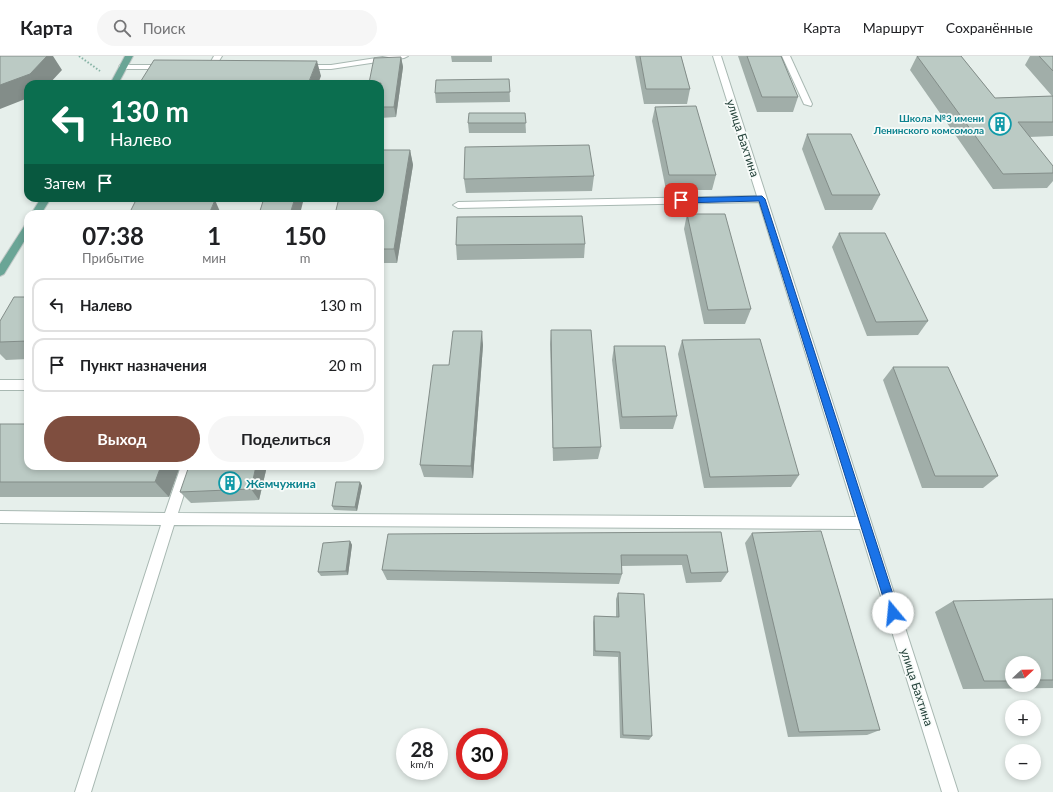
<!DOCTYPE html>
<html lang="ru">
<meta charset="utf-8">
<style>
:root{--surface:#fff;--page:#f6f6f6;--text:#202124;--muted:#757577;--line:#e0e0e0;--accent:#7f4e3f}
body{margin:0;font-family:Lato,sans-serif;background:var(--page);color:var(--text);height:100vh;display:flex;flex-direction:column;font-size:15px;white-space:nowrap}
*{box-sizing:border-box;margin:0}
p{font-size:13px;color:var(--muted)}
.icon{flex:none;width:22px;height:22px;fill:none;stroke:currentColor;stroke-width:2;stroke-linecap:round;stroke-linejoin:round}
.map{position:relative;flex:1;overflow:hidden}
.details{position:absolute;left:24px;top:154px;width:360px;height:260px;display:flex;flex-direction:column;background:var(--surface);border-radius:12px;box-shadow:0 2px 6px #0003}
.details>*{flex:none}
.hud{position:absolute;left:24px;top:24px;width:360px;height:122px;border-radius:12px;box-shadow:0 2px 6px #0003;background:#0b6e4f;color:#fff;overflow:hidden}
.needle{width:26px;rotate:68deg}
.fabs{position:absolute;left:1005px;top:600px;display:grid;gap:8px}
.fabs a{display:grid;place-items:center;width:36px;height:36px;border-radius:50%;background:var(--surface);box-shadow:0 2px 6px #0003;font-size:20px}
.speed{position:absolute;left:396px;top:672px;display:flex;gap:8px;font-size:20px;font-weight:700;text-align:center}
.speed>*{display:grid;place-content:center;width:52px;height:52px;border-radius:50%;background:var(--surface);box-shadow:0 2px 6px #0003;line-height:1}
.speed small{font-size:10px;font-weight:400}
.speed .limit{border:6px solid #d22;background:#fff;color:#111}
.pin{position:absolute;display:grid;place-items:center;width:34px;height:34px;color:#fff;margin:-17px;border-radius:8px;box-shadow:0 2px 6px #0006}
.me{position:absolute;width:44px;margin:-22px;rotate:343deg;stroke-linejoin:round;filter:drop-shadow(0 0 3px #0008)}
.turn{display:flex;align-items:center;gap:14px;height:84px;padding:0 20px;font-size:18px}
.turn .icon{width:52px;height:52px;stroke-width:2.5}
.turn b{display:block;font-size:28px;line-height:34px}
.then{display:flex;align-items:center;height:38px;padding:0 20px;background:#0003;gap:8px;font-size:15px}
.eta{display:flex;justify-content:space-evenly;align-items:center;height:68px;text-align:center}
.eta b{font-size:24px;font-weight:700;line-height:28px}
.primary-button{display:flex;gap:8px;margin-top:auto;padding:8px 20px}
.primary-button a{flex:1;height:46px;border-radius:24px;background:var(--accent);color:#fff;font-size:16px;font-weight:700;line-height:46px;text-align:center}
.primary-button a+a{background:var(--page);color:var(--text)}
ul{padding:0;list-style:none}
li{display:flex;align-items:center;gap:12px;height:54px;margin:0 8px 6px;padding:0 12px;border:2px solid var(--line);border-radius:12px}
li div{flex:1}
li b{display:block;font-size:15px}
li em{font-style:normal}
header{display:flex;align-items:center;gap:24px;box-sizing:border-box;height:56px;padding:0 20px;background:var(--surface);border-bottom:1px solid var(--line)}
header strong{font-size:19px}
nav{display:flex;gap:22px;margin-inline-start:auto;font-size:14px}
.search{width:280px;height:36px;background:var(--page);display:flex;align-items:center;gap:10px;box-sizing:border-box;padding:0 14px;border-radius:22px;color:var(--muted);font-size:15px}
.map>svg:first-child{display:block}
</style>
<header>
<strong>Карта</strong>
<div class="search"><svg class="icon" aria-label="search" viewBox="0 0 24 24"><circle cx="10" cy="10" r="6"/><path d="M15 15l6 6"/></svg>Поиск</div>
<nav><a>Карта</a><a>Маршрут</a><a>Сохранённые</a></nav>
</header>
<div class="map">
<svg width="1053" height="736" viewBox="0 0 1053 736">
<rect width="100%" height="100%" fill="#e6efeb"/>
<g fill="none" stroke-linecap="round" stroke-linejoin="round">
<g stroke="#a8b8b2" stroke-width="2">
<g id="minor">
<path d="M214 0H222L214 13H200V9H209Z"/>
<path d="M389 0H408L404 2 331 13H302L298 11 302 9H331Z"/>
<path d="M713 0H721L958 736H942L860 473 174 469 91 736H75L161 469 0 467V455L165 457 181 410H193L178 457 856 461 759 146 458 152 453 149 458 146 757 140Z"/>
<path d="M782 0H790L812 48 811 50 804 48Z"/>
<path d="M120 9H165L169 11 165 13H123L119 11Z"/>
<rect x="0" y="324" width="28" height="10"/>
</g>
</g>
<g stroke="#c2cac8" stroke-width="2">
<g id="major">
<path d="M125 0H133L118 28H110Z"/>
<path d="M41 142H51L41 158H31Z"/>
<path d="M28 168V179L4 218 0 220V208L25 169Z"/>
</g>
</g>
<path stroke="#86b3a5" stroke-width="2" stroke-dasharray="1.5 2" stroke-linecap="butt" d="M79 0 100 15"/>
<use href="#minor" fill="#fff" fill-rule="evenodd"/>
<use href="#major" fill="#6aa596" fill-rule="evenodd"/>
</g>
<g fill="#a1aea9" fill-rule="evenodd">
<path d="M451 0H492V6H452Z"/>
<path d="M635 0H681L690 33 687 48H644Z"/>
<path d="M738 0H781L798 41 793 56H757Z"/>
<path d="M917 0H961L995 42 1052 40 1025 9 1030 0H1053V80L1029 81 1053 110V125L1047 132 993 133 910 14Z"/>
<path d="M401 1 403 11 396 61 380 62V28H369V27Z"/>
<path d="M509 23 510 46 436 47 435 37Z"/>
<path d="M655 51 716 119 712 134H666L652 65Z"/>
<path d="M525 57 526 77H469L468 67Z"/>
<path d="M807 78 880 139 872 154H825L802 93Z"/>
<path d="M410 94 413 109 397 207H380V158Z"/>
<path d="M594 120 592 135 466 137 464 123Z"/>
<path d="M687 158 751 253 745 268H704L684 173Z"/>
<path d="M839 177 928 265 918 279 867 280 832 191Z"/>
<path d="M585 188 584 202 457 204 456 189Z"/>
<path d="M28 237V303L6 304 0 298V265L28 241 26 240Z"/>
<path d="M551 274 601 391 598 403 553 405 550 288Z"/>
<path d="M682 284 799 419 791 431 704 432 678 298Z"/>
<path d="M483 289 473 422 424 421 420 409 449 309Z"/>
<path d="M614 290 677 360 673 373H620L612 304Z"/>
<path d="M893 311 998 420 983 432H922L883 324Z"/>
<path d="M0 368 180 410 169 441H0Z"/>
<path d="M267 410 259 444 191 447 180 436Z"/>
<path d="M360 426 362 430 357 455 334 454 332 450Z"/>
<path d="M721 476 728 516 721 526 686 527 682 509 622 510V518L619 528 387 524 382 514Z"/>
<path d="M752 477 880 674 867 679 788 681 745 487Z"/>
<path d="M350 485 352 489 348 519 321 520 318 516Z"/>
<path d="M618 537 652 680 649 684 620 682 618 601 593 600V566L594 560 616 561V543Z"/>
<path d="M1053 543V632L963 633 935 556 953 545ZM1012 607H1034V629H1012Z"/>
</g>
<g fill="#838d89">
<path d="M47 0H53L62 14 49 28H28V42L0 53V29Z"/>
<path d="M401 1 403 11 396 61 394 51Z"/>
<path d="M317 5 321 20 318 28H308Z"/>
<path d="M410 94 413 109 397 207 394 193Z"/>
<path d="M182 142H196L190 158 181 145Z"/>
<path d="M295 142H304L300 158H290Z"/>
<path d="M215 144 221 158H209Z"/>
<path d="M482 275 483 289 473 422 471 410Z"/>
<path d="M161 410H180L169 441 155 426Z"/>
<path d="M256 410H267L259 444 251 433Z"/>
<path d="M360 426 362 430 357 455 355 451Z"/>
<path d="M350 485 352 489 348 519 346 515Z"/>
</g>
<g fill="#bbcac4" stroke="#838d89">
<path d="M0 0H47L30 18 0 29Z"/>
<path d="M640 0H681L690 33H646Z"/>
<path d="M747 0H781L798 41H762Z"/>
<path d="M917 0H961L995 42 1053 40V66H1018L1053 110V117L1003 118Z"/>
<path d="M1039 0H1053V15Z"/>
<path d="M401 1 394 51H380V35L381 27H369L374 2Z"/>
<path d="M154 4 317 5 308 28H139Z"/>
<path d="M509 23 510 36 435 37 436 24Z"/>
<path d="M696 50 716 119H669L655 51Z"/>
<path d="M469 57H525L526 67H468Z"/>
<path d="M807 78H851L880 139H832Z"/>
<path d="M589 89 594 120 464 123 465 91Z"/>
<path d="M380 94H410L394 193H380V158H335L339 142H380Z"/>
<path d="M137 142H182L181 145 215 144 209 158H129Z"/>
<path d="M264 142H295L290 158H259Z"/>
<path d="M687 158H725L751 253 708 254Z"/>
<path d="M582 160 585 188 456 189 457 161Z"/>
<path d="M839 177H885L928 265 876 266Z"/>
<path d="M14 241H28V285L0 286V265Z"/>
<path d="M551 274H591L601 391 553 392Z"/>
<path d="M453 275H482L471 410 420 409 433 309H449Z"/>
<path d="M760 283 799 419 710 421 682 284Z"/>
<path d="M614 290H665L677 360 622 361Z"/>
<path d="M893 311H948L998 420H935Z"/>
<path d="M0 368H28V410H161L155 426H0Z"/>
<path d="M189 410H256L251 433 180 436Z"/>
<path d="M336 426H360L355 451 332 450Z"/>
<path d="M821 475 880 674 799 676 752 477Z"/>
<path d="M721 476 728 516 691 517 687 499H621L622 518 382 514 388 478Z"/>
<path d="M350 485 346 515 318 516 323 487Z"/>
<path d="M618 537 644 538 652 680 623 679 620 596 595 595 594 560 619 561Z"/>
<path d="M1053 543V624H1034V607H1012V625H984L953 545Z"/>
</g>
<path fill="#1a73e8" stroke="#114b97" d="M762 140 765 143 899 557 897 561 893 562 890 561 888 557 759 145 681 147 677 144 681 142Z"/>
<defs>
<g id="building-ring" transform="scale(1.15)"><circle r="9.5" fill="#f7fbf9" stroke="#0f9aa8" stroke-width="1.5"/><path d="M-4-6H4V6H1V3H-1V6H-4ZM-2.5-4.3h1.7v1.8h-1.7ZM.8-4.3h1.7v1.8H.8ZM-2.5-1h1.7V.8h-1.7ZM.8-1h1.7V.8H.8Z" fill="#0f9aa8"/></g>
</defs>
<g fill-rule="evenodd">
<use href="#building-ring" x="1000" y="68"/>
<use href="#building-ring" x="230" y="427"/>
</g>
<g text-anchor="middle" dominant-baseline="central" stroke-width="3.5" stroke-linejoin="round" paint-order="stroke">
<g font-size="10" font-weight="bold" fill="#0d838f" stroke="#f7fbf9" text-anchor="end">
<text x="984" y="62">Школа №3 имени<tspan x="984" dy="12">Ленинского комсомола</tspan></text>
</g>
<g font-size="12" fill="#24423a" stroke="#f7fbf9">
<text transform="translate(743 82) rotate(72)">улица Бахтина</text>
<text transform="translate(917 631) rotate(72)">улица Бахтина</text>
</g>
<g font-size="12" font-weight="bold" fill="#0d838f" stroke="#f7fbf9" text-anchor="start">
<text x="246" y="427">Жемчужина</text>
</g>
</g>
</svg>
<div class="fabs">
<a><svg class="needle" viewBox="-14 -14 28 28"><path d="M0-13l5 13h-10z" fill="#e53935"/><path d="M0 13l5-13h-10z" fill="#757577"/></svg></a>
<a>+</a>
<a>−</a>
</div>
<div class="speed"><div>28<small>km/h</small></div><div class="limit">30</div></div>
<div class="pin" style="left:681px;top:144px;background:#d93025"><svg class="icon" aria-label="arrive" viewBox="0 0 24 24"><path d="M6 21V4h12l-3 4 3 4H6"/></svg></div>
<svg class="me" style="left:893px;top:557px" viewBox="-20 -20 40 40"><circle r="19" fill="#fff"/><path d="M0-13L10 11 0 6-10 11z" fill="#1a73e8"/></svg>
<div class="hud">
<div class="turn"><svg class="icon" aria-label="left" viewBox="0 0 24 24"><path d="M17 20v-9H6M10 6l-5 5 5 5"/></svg><div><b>130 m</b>Налево</div></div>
<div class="then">Затем<svg class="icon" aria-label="arrive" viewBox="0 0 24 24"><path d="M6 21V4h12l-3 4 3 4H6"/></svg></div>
</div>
<section class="details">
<div class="eta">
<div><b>07:38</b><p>Прибытие</p></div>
<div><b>1</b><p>мин</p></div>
<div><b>150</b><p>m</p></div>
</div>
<ul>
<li><svg class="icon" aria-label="left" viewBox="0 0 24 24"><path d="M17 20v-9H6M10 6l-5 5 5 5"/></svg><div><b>Налево</b></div><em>130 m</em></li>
<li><svg class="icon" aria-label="arrive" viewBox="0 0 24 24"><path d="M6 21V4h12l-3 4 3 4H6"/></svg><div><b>Пункт назначения</b></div><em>20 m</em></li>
</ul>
<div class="primary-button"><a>Выход</a><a>Поделиться</a></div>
</section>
</div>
